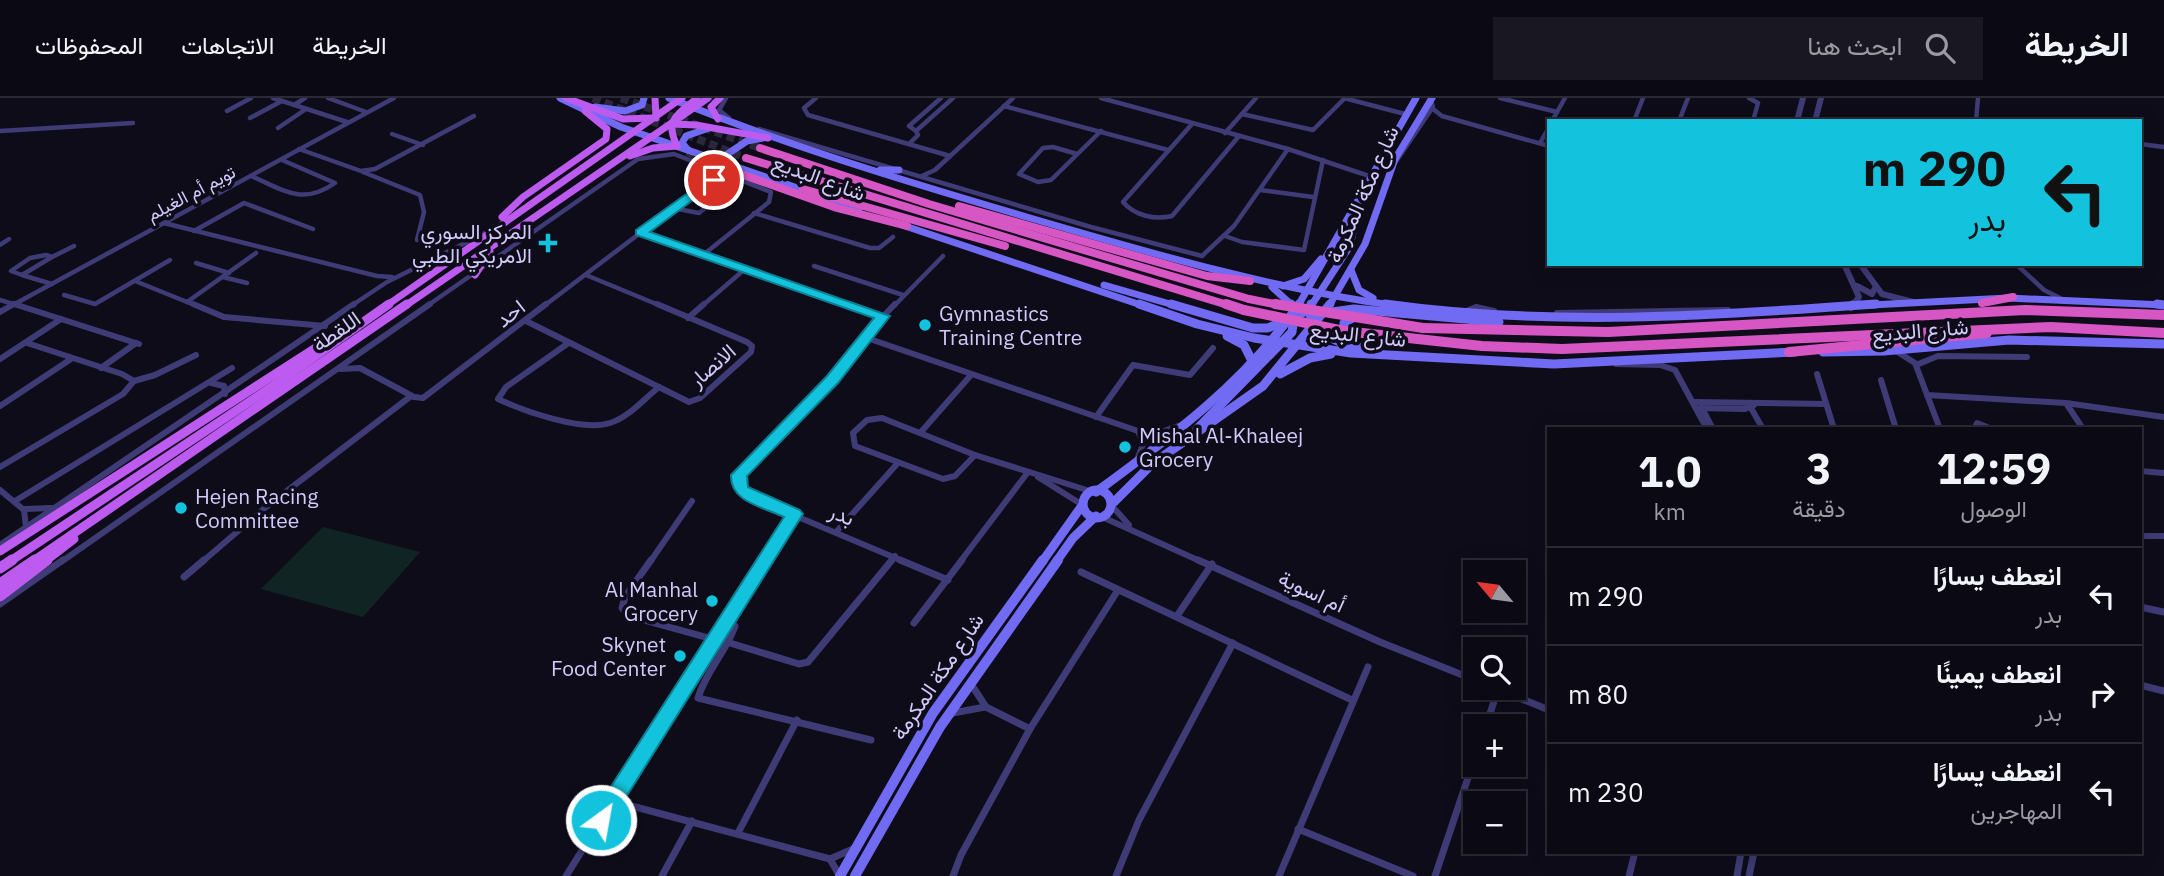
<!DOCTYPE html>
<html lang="ar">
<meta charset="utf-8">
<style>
:root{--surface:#0b0914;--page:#191722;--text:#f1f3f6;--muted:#9a9aa0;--line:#2b2a34}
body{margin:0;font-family:"IBM Plex Sans",Vazirmatn,sans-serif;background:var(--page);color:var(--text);direction:rtl;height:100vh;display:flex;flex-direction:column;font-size:26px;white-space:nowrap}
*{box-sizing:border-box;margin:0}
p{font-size:23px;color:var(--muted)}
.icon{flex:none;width:38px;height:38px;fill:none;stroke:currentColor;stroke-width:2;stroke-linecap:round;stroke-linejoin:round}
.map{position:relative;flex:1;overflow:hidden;direction:ltr}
.sheet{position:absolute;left:1547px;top:329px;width:595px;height:427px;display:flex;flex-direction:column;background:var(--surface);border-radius:0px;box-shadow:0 4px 18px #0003,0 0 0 2px var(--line);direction:rtl}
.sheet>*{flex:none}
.banner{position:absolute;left:1547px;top:21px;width:595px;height:147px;border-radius:0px;box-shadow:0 4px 18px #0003,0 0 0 2px var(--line);direction:rtl;background:#13c3dd;color:#111;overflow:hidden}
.needle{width:46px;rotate:299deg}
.tools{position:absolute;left:1463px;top:462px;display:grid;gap:14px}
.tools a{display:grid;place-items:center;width:63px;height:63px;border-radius:0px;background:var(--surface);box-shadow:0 4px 18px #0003,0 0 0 2px var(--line);font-size:35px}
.pin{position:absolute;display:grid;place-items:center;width:60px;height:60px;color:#fff;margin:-30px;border:4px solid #fff;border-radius:50%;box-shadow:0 2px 7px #0007}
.me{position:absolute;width:77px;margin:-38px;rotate:32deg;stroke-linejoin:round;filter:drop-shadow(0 0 5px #0008)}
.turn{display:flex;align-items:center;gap:24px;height:147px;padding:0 21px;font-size:32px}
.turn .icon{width:91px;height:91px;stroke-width:2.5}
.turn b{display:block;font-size:49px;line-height:60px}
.eta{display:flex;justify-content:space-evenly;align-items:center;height:119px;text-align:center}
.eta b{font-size:42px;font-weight:800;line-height:49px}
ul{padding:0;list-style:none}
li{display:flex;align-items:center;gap:21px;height:98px;padding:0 21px;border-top:2px solid var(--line)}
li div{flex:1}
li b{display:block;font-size:26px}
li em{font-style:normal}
header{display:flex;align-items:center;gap:42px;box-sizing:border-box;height:98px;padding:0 35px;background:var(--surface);border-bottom:2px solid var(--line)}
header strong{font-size:33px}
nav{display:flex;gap:38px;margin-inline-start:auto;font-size:24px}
.search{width:490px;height:63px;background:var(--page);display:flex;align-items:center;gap:18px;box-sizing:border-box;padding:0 24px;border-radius:0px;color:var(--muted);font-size:26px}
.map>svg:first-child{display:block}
</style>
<header>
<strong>الخريطة</strong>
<div class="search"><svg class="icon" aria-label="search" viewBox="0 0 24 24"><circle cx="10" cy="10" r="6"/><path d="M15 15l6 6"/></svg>ابحث هنا</div>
<nav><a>الخريطة</a><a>الاتجاهات</a><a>المحفوظات</a></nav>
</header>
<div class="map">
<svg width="2164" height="778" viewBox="0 0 2164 778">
<rect width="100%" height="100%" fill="#0f0c1a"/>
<path fill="#102424" d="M323 429 420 454 363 519 261 491Z"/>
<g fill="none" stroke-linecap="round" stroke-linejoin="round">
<g stroke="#2c283c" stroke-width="8" stroke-dasharray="8 4.5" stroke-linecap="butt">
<path d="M593 0 746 60"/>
<path d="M621 0 760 50"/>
<path d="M687 54 732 73"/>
</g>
<g stroke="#3f3b76" stroke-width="4.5">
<path d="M273 0 347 24"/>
<path d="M328 0 366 14"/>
<path d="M726 0 719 12 729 20"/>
<path d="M816 0 804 10 808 17 950 58"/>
<path d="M1101 0 1288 51 1369 78"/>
<path d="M1344 0 1405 16"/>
<path d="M1500 0 1557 14"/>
<path d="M1749 0 1758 5 1753 23"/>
<path d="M294 7 305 0"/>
<path d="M1004 8 1168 52"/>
<path d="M1433 11 1442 18 1549 48"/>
<path d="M227 13 251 0"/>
<path d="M1242 16 1313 32 1345 0"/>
<path d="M250 20 282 3"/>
<path d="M1552 23 1565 0"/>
<path d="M1634 23 1643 0"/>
<path d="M1679 23 1688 0"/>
<path d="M1976 23 1978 0"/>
<path d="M1192 26 1123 104C1135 118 1155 122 1172 118L1239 38"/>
<path d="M278 30 306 11"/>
<path d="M759 31 1091 129 1202 158 1234 128 1288 51"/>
<path d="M0 33 133 25"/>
<path d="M916 33 909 28 941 0"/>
<path d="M1225 35 1256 0"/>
<path d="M392 36 423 47"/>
<path d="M1540 45 1549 29"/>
<path d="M909 46 918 37 916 33 953 0"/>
<path d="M2140 46 2164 49"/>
<path d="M299 51 361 73 375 71 474 18"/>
<path d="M1077 56 1053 49 1043 50 1019 76 1038 84 1051 82 1101 33"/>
<path d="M1395 65 1433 9 1431 2"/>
<path d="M363 74 420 97 424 114 417 142"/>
<path d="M251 78C284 92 302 108 335 85L282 62"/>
<path d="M922 78 935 72 1013 0"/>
<path d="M716 82 735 87 699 115 673 110 706 85Z"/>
<path d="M1260 92 1313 99"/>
<path d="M754 115 870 150H879L893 139"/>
<path d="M164 125 377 178 392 179"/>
<path d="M194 133 244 105 313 131"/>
<path d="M641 134 855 208"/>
<path d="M1225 138 1242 144 1304 152 1323 62"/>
<path d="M0 147 9 141"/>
<path d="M46 157 52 159 22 177 11 173 30 160Z"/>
<path d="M52 159 74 148"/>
<path d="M196 165 229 175"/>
<path d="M2016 166 2044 192 2060 200"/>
<path d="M814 168 903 197"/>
<path d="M22 177 52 186"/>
<path d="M586 177 661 208"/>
<path d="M223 179 247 185"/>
<path d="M135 183 197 208"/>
<path d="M64 197 95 206 170 162"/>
<path d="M0 202 19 208"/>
<path d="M187 204 256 155"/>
<path d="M11 208 394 0"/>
<path d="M351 208 387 184 495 130"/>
<path d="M427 208 638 61 674 56 771 94 769 104 703 157"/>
<path d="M544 208 673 110"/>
<path d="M702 208 745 171"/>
<path d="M894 208 943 158"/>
</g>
<g stroke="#3f3b76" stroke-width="6">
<path d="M14 206 139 246"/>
<path d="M193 206 224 219 325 228"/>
<path d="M850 206 883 218"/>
<path d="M895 206 870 232 825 289 738 381 741 391 753 400 905 464"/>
<path d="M0 214 14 206"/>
<path d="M1464 214 1476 209 1494 213"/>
<path d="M1557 215 1728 212"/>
<path d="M688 220 704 206"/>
<path d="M526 223 689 304 700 300 751 254 752 248 747 244 657 206"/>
<path d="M864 239 1138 333 1158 335 1181 327"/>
<path d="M567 246 506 289 498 301C524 313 582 334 610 325 629 319 644 301 659 289"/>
<path d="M1896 253 1915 265 1940 331"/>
<path d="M0 261 61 221"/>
<path d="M1616 266 1660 267 1675 272 1707 331"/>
<path d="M1916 267 1938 258 2027 259"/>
<path d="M101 270 136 245"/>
<path d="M341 271 360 270 414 299 423 300 546 206"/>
<path d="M1817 276 1834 331"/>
<path d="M1881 282 1896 331"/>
<path d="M134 283 155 277 196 257"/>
<path d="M211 285 224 288 225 296"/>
<path d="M1927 297 2066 305 2164 319"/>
<path d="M1695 304 1825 306"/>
<path d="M2066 305 2083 331"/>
<path d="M0 308 71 261"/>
<path d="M1700 310 1745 311 1754 307"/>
<path d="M1751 310 1763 331"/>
<path d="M1704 314 1713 331"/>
<path d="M1096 319 1133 267 1190 277 1213 250"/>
<path d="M882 320 975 357 955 378 943 381 855 348 853 335 867 322Z"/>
<path d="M1974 331 1977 325 1992 331"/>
<path d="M921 334 971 277"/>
<path d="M975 357 1093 394"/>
<path d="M1137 362 1143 346 1138 333"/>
<path d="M0 369 123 296 134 283 122 276 27 245"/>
<path d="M2140 373 2164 375"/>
<path d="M1038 379 1081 406"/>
<path d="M0 392 24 412 26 429"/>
<path d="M15 403 232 270"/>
<path d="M1113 409 1129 427"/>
<path d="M25 411 51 410"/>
<path d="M1100 418 1202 464"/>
<path d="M837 433 897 366"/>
<path d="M2140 438H2164"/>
<path d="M0 447 354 206"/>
<path d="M61 464 430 206"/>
<path d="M202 464 266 409 411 298"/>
<path d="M650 464 692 403"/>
<path d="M764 464 794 416"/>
<path d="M890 464 895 458"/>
<path d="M960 464 1028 374"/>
</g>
<g stroke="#3f3b76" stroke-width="7">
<path d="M651 462 625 499 622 510 629 518 716 542"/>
<path d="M900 462 948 482"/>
<path d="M1198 462 1380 544 1475 582"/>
<path d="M1081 474 1352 602"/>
<path d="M184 479 204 462"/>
<path d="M0 506 63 462"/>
<path d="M2140 509 2164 514"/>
<path d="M1177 518 1212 466"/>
<path d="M726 524 735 528C726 554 706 573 698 600L871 642"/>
<path d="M914 525 962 462"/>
<path d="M730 545 799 566 808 564 892 462"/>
<path d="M971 586 986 609 1030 631"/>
<path d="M2140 587 2164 593"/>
<path d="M1495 590 1549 612"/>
<path d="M953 615 985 609"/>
<path d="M1486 628 1498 591"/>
<path d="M613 703 830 761 839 777"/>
<path d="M1298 731 1413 778"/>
<path d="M738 735 797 622"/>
<path d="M830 761 853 751"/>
<path d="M566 778 765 462"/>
<path d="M662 778 692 723"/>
<path d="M953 778 961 757 1030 631 1118 492"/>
<path d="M1116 778 1139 722 1233 545"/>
<path d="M1279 778 1368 569"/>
<path d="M1435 778 1475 659"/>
<path d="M1629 778 1635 754"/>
<path d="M1737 778 1741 754"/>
<path d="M1749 778 1754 754"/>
</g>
<g stroke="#3f3b76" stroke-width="6">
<path d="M1797 23 1803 0"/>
<path d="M1815 23 1821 0"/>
<path d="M1844 166 1859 199 1852 208"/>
<path d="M1860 166 1882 196 1913 204"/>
<path d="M1857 188 1872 196 1875 190"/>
</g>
<path stroke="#3f3b76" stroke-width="8" d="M1851 209 1853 206"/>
<g stroke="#716af2" stroke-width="7">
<path d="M560 0 621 29 809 94"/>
<path d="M669 0C791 49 911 85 1037 122 1157 157 1274 191 1398 208"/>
<path d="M595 9 625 13 642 7 644 0"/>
<path d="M688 52 682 45 686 38 709 30"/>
<path d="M726 64V57L747 43 763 40"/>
<path d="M880 72H899"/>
<path d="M822 99 859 112"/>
<path d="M902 127 1144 208"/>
<path d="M1351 172 1359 192 1373 200"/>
<path d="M1104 187 1177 208"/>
<path d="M1283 188 1304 181 1321 161"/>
<path d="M1272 189 1293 208"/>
<path d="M1298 208 1416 0"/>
<path d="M1311 208 1350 148 1359 108"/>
<path d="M1329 208 1365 146 1395 61 1432 0"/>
<path d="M1851 208 2008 200 2164 207"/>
</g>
<g stroke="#716af2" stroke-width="9">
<path d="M1139 206 1197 226 1254 240 1351 255 1554 266 1795 254"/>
<path d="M1171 206 1253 230H1268L1311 211"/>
<path d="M1311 206 1310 217 1324 237 1355 251"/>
<path d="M1385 206C1550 229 1711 218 1876 206"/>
<path d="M2157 206 2164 207"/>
<path d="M1332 214 1354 211 1499 224"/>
<path d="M1356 218 1344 225V238L1358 249 1375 253"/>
<path d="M1227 238 1244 247 1252 263"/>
<path d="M1823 254 1884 253 2009 242 2164 246"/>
<path d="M1280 276 1310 260 1331 256"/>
<path d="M1197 331 1292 234 1295 211 1291 206"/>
<circle cx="1097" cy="406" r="14"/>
<path d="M1096 394C1170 340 1247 283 1299 206"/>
<path d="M1114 404 1152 366 1263 288 1330 206"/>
<path d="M1042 464 1081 409"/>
<path d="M1056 464 1073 440 1096 418"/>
</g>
<g stroke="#716af2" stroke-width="10">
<path d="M840 778 933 615 1043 462"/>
<path d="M855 778 940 629 1058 462"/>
</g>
<g stroke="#bd5bf1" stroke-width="7">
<path d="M566 0 623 21 652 20"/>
<path d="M655 0 656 20"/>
<path d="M718 21 711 9 720 0"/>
<path d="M672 26 696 27 768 40"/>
<path d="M677 48C664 21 678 17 697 0"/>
<path d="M630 58 653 50 677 48"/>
<path d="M502 119 523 99 606 41 607 31 585 13"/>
<path d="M475 177 490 154"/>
<path d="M386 208 682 0"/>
<path d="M405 208 708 0"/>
</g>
<g stroke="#bd5bf1" stroke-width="9">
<path d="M0 453 325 244"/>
<path d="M9 464 273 288 389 206"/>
<path d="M32 464 407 206"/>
<path d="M44 464 74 441"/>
</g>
<g stroke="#bd5bf1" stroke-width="11">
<path d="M0 470 12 462"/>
<path d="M0 486 35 462"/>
<path d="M0 498 47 462"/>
</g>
<g stroke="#d656c4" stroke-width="8">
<path d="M760 50 929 106 1249 201"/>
<path d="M746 60 1231 208"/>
<path d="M732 73 837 110 907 128"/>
<path d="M803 91 1005 148"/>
<path d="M959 108 1207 178 1250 183"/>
<path d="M1982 205 2013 199"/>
</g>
<g stroke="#d656c4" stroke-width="10">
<path d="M1226 206 1244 212"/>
<path d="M1423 230 1608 234 2025 212 2164 217"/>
<path d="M1344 233 1482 248 1562 251 2051 229 2164 235"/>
<path d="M1789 254 1987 235"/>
</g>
<path stroke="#d656c4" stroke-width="8" d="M1249 201 1284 208"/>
<g stroke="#d656c4" stroke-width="10">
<path d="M1275 206 1423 230"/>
<path d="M1244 212 1344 233"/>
</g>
</g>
<path fill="#13c3dd" stroke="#0c7f90" stroke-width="2" d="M710 79 720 82 650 134 890 218 838 285 747 378 748 389 800 412 803 416 608 728 601 731 594 728 591 722 594 715 784 419C763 409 730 404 731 377L827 278 874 220 636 137V132Z"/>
<g fill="#13c3dd" stroke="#0f0c1a" stroke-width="2.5">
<path d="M544.5 134.5h7v7h7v7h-7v7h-7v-7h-7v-7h7z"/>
<circle cx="925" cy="227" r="7"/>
<circle cx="1125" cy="349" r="7"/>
<circle cx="181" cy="410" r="7"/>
<circle cx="712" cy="503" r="7"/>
<circle cx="680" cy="558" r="7"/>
</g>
<g text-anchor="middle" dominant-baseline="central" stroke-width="7" stroke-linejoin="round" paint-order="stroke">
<g font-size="18" fill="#d1cafa" stroke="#0f0c1a">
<text transform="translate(191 95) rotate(-28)">تويم أم الغيلم</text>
</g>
<g font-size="21" fill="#d1cafa" stroke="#0f0c1a">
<text transform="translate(819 79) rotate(20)">شارع البديع</text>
<text transform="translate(1362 96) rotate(-66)">شارع مكة المكرمة</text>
<text transform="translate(510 215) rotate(-38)">احد</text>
<text transform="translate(1920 232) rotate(-5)">شارع البديع</text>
<text transform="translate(336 233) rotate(-35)">اللقطة</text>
<text transform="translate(1358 236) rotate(6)">شارع البديع</text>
<text transform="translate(712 267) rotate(-41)">الانصار</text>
<text transform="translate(842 416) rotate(22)">بدر</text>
<text transform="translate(1312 493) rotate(25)">أم اسوية</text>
<text transform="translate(937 578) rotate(-56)">شارع مكة المكرمة</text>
</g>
<g font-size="21" fill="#d1cafa" stroke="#0f0c1a" text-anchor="end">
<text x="532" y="133">المركز السوري<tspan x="532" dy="24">الامريكي الطبي</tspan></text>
<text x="939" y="215" text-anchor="start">Gymnastics<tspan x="939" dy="24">Training Centre</tspan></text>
<text x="1139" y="337" text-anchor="start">Mishal Al-Khaleej<tspan x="1139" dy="24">Grocery</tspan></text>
<text x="195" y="398" text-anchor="start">Hejen Racing<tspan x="195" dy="24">Committee</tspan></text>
<text x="698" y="491">Al Manhal<tspan x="698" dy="24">Grocery</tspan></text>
<text x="666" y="546">Skynet<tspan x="666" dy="24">Food Center</tspan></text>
</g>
</g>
</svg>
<div class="tools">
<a><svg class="needle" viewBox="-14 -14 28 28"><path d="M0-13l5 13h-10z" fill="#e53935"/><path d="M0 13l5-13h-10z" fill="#9a9aa0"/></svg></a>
<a><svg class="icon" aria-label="search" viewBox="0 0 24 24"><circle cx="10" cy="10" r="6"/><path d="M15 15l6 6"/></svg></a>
<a>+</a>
<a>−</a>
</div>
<div class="pin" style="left:714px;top:82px;background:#d93025"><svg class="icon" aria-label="arrive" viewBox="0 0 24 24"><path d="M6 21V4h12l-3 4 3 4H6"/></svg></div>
<svg class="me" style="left:601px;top:722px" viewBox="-20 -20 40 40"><circle r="17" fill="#13c3dd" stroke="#fff" stroke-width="3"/><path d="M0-11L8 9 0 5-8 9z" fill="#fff"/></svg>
<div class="banner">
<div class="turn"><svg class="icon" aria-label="left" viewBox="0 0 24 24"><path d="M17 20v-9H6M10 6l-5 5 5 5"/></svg><div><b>290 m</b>بدر</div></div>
</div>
<section class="sheet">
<div class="eta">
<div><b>12:59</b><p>الوصول</p></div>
<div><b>3</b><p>دقيقة</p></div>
<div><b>1.0</b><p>km</p></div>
</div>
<ul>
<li><svg class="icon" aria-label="left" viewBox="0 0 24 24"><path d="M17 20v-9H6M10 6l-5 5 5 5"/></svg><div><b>انعطف يسارًا</b><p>بدر</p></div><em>290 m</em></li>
<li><svg class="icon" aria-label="right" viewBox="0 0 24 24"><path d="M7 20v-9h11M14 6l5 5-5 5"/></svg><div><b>انعطف يمينًا</b><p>بدر</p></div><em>80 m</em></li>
<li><svg class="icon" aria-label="left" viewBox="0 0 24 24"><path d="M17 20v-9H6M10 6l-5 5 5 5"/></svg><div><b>انعطف يسارًا</b><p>المهاجرين</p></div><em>230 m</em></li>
</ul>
</section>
</div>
